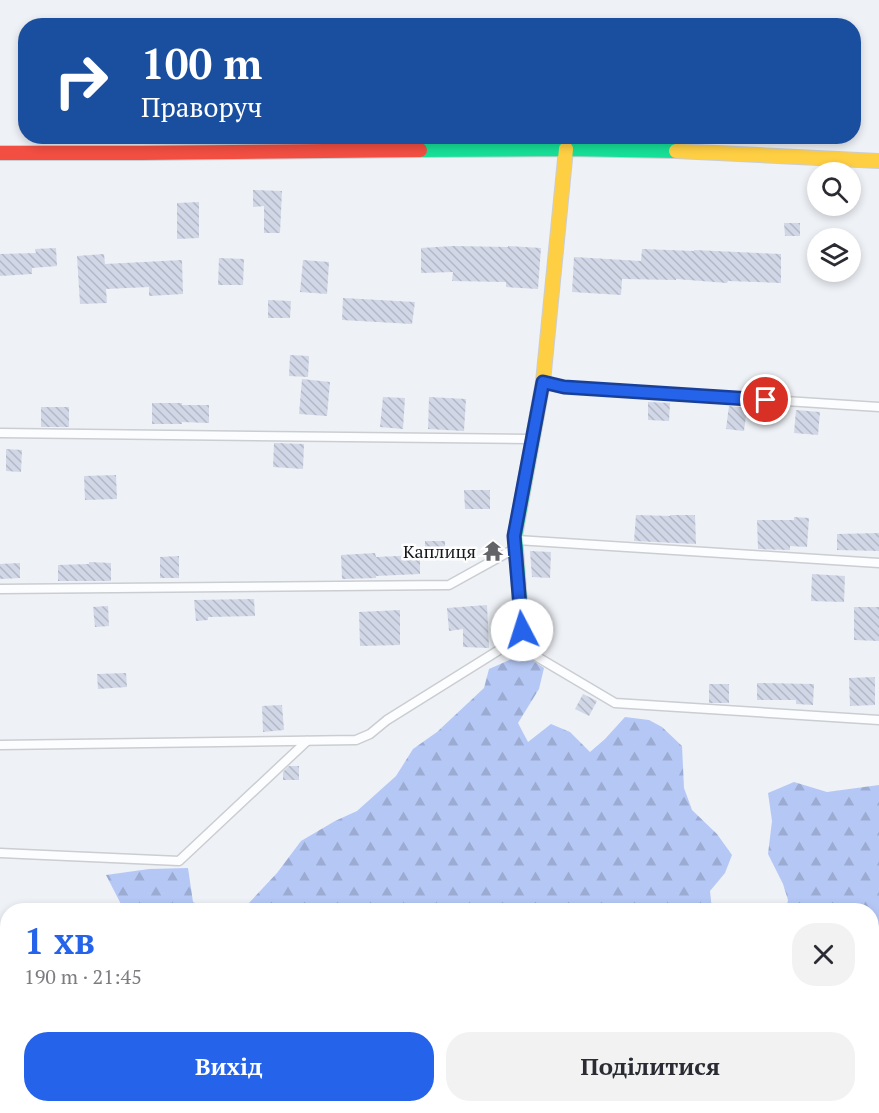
<!DOCTYPE html>
<html lang="uk">
<meta charset="utf-8">
<style>
:root{--surface:#fff;--page:#f2f2f3;--text:#2b2b33;--muted:#7c7c81;--accent:#2563eb}
body{margin:0;font-family:"PT Serif",serif;background:var(--page);color:var(--text);height:100vh;display:flex;flex-direction:column;font-size:22px;white-space:nowrap}
*{box-sizing:border-box;margin:0}
p{font-size:20px;color:var(--muted)}
.icon{flex:none;width:33px;height:33px;fill:none;stroke:currentColor;stroke-width:2;stroke-linecap:round;stroke-linejoin:round}
.map{position:relative;flex:1;overflow:hidden}
.details{position:absolute;left:0px;top:903px;width:879px;height:210px;display:flex;flex-direction:column;background:var(--surface);border-radius:24px 24px 0 0;box-shadow:0 3px 9px #0003}
.details>*{flex:none}
.hud{position:absolute;left:18px;top:18px;width:843px;height:126px;border-radius:24px;box-shadow:0 3px 9px #0003;background:#1a4fa0;color:#fff;overflow:hidden}
.fabs{position:absolute;left:807px;top:162px;display:grid;gap:12px}
.fabs a{display:grid;place-items:center;width:54px;height:54px;border-radius:50%;background:var(--surface);box-shadow:0 3px 9px #0003;font-size:30px}
.pin{position:absolute;display:grid;place-items:center;width:51px;height:51px;color:#fff;margin:-26px;border:3px solid #fff;border-radius:50%;box-shadow:0 2px 6px #0007}
.me{position:absolute;width:66px;margin:-33px;rotate:355deg;stroke-linejoin:round;filter:drop-shadow(0 0 4px #0008)}
.turn{display:flex;align-items:center;gap:21px;height:126px;padding:0 24px;font-size:27px}
.turn .icon{width:78px;height:78px;stroke-width:2.5}
.turn b{display:block;font-size:42px;line-height:51px}
.round{display:grid;place-items:center;flex:none;width:63px;height:63px;border-radius:24px;background:var(--page)}
.head{display:flex;align-items:center;justify-content:space-between;height:102px;padding:0 24px}
h1{font-size:36px;font-weight:700;line-height:45px;color:var(--accent)}
.action{display:flex;gap:12px;margin-top:auto;padding:12px 24px}
.action a{flex:1;height:69px;border-radius:24px;background:var(--accent);color:#fff;font-size:24px;font-weight:700;line-height:69px;text-align:center}
.action a+a{background:var(--page);color:var(--text)}
.map>svg:first-child{display:block}
</style>
<div class="map">
<svg width="879" height="1113" viewBox="0 0 879 1113">
<defs>
<pattern id="forest-firs" width="22" height="20" patternUnits="userSpaceOnUse" patternTransform="scale(1.5)"><rect width="22" height="20" fill="#b5c8f5"/><path d="M5 1l3.5 6h-7zM16 11l3.5 6h-7z" fill="#9babd1"/></pattern>
<pattern id="building-back-hatch" width="6" height="6" patternUnits="userSpaceOnUse" patternTransform="scale(1.5)"><rect width="6" height="6" fill="#d1d7e6"/><path d="M-1 5l2 2M0 0l6 6M5-1l2 2" fill="none" stroke="#b3b8c5"/></pattern>
</defs>
<rect width="100%" height="100%" fill="#eef1f6"/>
<g fill="url(#forest-firs)">
<path d="M523 654 544 668 539 689 518 723 528 742 551 724 570 732 590 752 605 739 625 717 649 720 662 727 682 746 684 788 692 810 717 834 732 855 725 873 710 891 712 910H225L248 904 277 873 301 841 335 821 357 811 396 776 413 749 437 732 484 688 489 669Z"/>
<path d="M794 782 827 792 879 785V1113H758L759 1106H872V910H786L788 900 783 884 768 854 772 821 768 793Z"/>
<path d="M188 868 193 902 210 910H124L106 875 149 869Z"/>
<path d="M489 1106H617L618 1113H490Z"/>
</g>
<g fill="url(#building-back-hatch)">
<path d="M253 190 282 191 280 233H264V206L253 207Z"/>
<path d="M199 202V238L177 239V203Z"/>
<path d="M784 223H800V236H785Z"/>
<path d="M453 246 508 247V246L541 248 538 289 506 287V282L452 281 453 272 421 273V248Z"/>
<path d="M56 248 57 266 32 268V274L0 276V254L36 253 35 249Z"/>
<path d="M642 249 694 251V250L781 254V283L728 281 727 283 676 279V280L622 279 621 295 572 292 574 257 641 261Z"/>
<path d="M104 254 105 264 182 260 183 294 149 296V287L106 289 107 303 80 304 77 256Z"/>
<path d="M219 258 244 259 243 285H218Z"/>
<path d="M303 260 329 262 327 294 300 292Z"/>
<path d="M343 298 415 302 412 324 342 320Z"/>
<path d="M268 300 291 301 290 318H268Z"/>
<path d="M290 355 309 356 308 377 289 376Z"/>
<path d="M302 379 330 382 327 416 299 414Z"/>
<path d="M383 397 405 398 403 429 380 427Z"/>
<path d="M429 397 466 399 464 431 428 429Z"/>
<path d="M648 402 670 403 669 421 648 420Z"/>
<path d="M152 403H182V405H209V423L182 422V424H152Z"/>
<path d="M729 406 747 408 744 431 726 429Z"/>
<rect x="41" y="407" width="28" height="20"/>
<path d="M796 410 820 412 818 435 794 433Z"/>
<path d="M274 443 304 444 303 469 273 467Z"/>
<path d="M6 449 22 450 21 472 6 471Z"/>
<path d="M116 475 117 499 85 500 84 476Z"/>
<path d="M464 490H490V509H465Z"/>
<path d="M636 515 670 516V515H695L696 544 634 541Z"/>
<path d="M794 517 809 518 807 547 790 546V550L758 549 757 520H794Z"/>
<path d="M879 533V551L837 550V534Z"/>
<rect x="425" y="541" width="20" height="13"/>
<path d="M530 551 551 552 550 578 532 577Z"/>
<path d="M375 553 376 557 420 555V574L376 576V578L342 579 341 555Z"/>
<path d="M179 556V578H160V557Z"/>
<path d="M89 562 111 563V581H58V565L89 564Z"/>
<path d="M20 563V578L0 579V564Z"/>
<path d="M812 574 845 576 844 602 811 601Z"/>
<path d="M254 599 255 616 208 617V620L196 621 194 600Z"/>
<path d="M487 605 489 648 463 647V629L449 631 447 608Z"/>
<path d="M108 606 109 626 95 627 93 607Z"/>
<path d="M854 607H879V641L854 640Z"/>
<path d="M400 610V645L360 646 359 612Z"/>
<path d="M126 673 127 687 98 689 97 674Z"/>
<path d="M875 677V705L850 706 849 678Z"/>
<path d="M757 683 814 684 813 705 796 704V700H757Z"/>
<rect x="709" y="684" width="20" height="19"/>
<path d="M583 694 597 701 589 716 575 709Z"/>
<path d="M282 705 284 730 263 732 262 706Z"/>
<path d="M289 766H299V780H283V772Z"/>
</g>
<g fill="none" stroke-linecap="round" stroke-linejoin="round">
<g stroke="#cbcdd1" stroke-width="11">
<g id="lane">
<path d="M544 382 564 387 879 407"/>
<path d="M0 433 529 439"/>
<path d="M517 540 879 563"/>
<path d="M0 589 449 585 512 550"/>
<path d="M0 745 356 740 370 734 387 720 512 642 615 703 879 720"/>
<path d="M0 853 179 861 307 741"/>
<path d="M0 970 8 971"/>
<path d="M484 1106V1113"/>
</g>
</g>
<g stroke="#cbcdd1" stroke-width="16">
<g id="fast">
<path d="M420 150 567 149 676 151"/>
<path d="M512 642 517 639 522 630 515 536 537 415"/>
</g>
</g>
<g stroke="#cbcdd1" stroke-width="16">
<g id="slow">
<path d="M676 151 879 161"/>
<path d="M537 415 543 382 566 149"/>
</g>
</g>
<g stroke="#cbcdd1" stroke-width="16">
<path id="jam" d="M0 153H142L420 150"/>
</g>
<use href="#lane" stroke="#fcfdfe" stroke-width="8"/>
<use href="#fast" stroke="#16e098" stroke-width="14"/>
<use href="#slow" stroke="#ffcf43" stroke-width="14"/>
<use href="#jam" stroke="#f24e42" stroke-width="14"/>
</g>
<g fill="none" stroke-linecap="round" stroke-linejoin="round">
<g stroke="#184099" stroke-width="15">
<path id="route" d="M522 630 514 536 543 382 564 387 766 400"/>
</g>
<use href="#route" stroke="#2563eb" stroke-width="10"/>
</g>
<defs>
<g id="temple-bare" transform="scale(1.62)"><path d="M0-6L5-2H3V0L6.5 2.5H4V6H1.5V3h-3V6H-4V2.5H-6.5L-3 0V-2H-5Z" fill="#626468" stroke="#fdfdfd" stroke-width="2.5" paint-order="stroke"/></g>
</defs>
<g fill-rule="evenodd">
<use href="#temple-bare" x="493" y="551"/>
</g>
<g text-anchor="middle" dominant-baseline="central" stroke-width="5" stroke-linejoin="round" paint-order="stroke">
<g font-size="18" fill="#16181b" stroke="#fdfdfd" text-anchor="end">
<text x="476" y="551">Каплиця</text>
</g>
</g>
</svg>
<div class="fabs">
<a><svg class="icon" aria-label="search" viewBox="0 0 24 24"><circle cx="10" cy="10" r="6"/><path d="M15 15l6 6"/></svg></a>
<a><svg class="icon" aria-label="layers" viewBox="0 0 24 24"><path d="M12 4l9 5-9 5-9-5zM3 14l9 5 9-5"/></svg></a>
</div>
<div class="pin" style="left:766px;top:400px;background:#d93025"><svg class="icon" aria-label="arrive" viewBox="0 0 24 24"><path d="M6 21V4h12l-3 4 3 4H6"/></svg></div>
<svg class="me" style="left:522px;top:630px" viewBox="-20 -20 40 40"><circle r="19" fill="#fff"/><path d="M0-13L10 11 0 6-10 11z" fill="#2563eb"/></svg>
<div class="hud">
<div class="turn"><svg class="icon" aria-label="right" viewBox="0 0 24 24"><path d="M7 20v-9h11M14 6l5 5-5 5"/></svg><div><b>100 m</b>Праворуч</div></div>
</div>
<section class="details">
<div class="head"><div><h1>1 хв</h1><p>190 m · 21:45</p></div><a class="round"><svg class="icon" aria-label="close" viewBox="0 0 24 24"><path d="M6 6l12 12M18 6L6 18"/></svg></a></div>
<div class="action"><a>Вихід</a><a>Поділитися</a></div>
</section>
</div>
